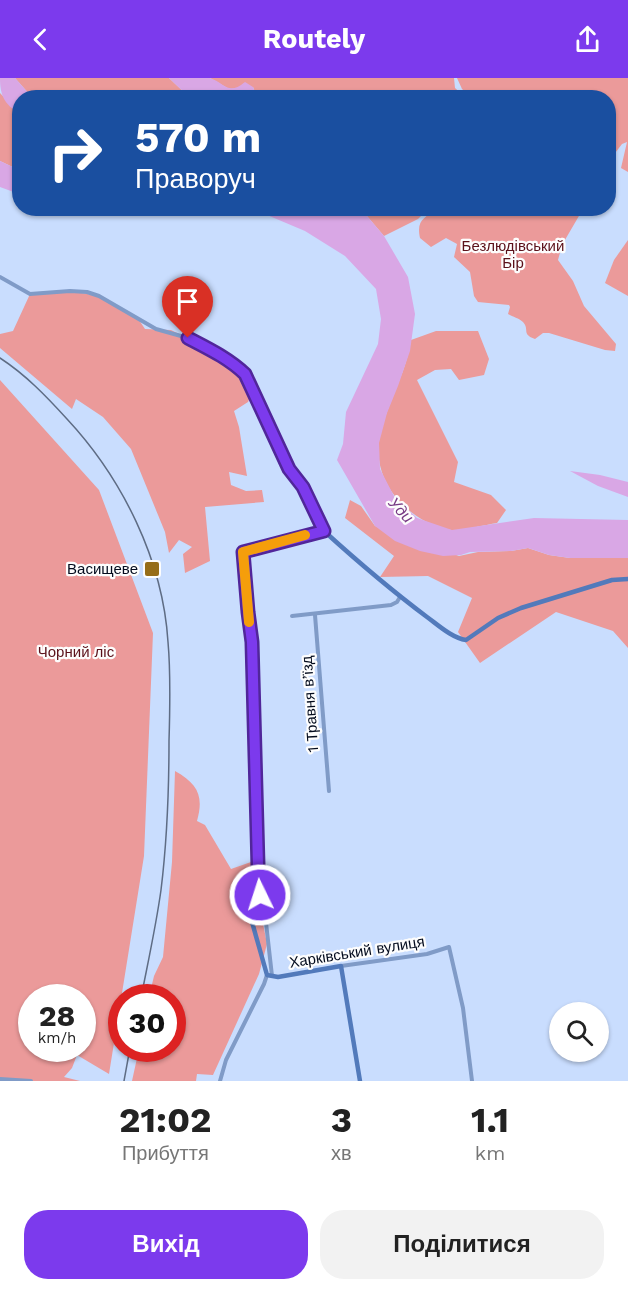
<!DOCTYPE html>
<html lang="uk">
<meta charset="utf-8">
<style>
:root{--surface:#fff;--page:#f2f2f2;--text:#222;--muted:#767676;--accent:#7c3aed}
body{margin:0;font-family:"Work Sans",sans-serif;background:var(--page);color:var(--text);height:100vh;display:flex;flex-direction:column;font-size:22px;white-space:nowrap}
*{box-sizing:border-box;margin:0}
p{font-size:20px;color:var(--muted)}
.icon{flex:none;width:33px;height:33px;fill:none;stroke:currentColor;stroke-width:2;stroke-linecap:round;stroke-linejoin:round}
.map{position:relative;height:1003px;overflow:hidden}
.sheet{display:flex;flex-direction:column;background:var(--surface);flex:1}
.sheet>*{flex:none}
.banner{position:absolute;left:12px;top:12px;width:604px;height:126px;border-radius:24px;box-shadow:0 2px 4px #0004;background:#1a4fa0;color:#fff;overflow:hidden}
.buttons{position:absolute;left:549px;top:924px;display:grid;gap:12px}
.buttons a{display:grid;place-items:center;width:60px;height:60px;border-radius:50%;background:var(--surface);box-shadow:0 2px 4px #0004;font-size:30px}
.speed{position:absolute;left:18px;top:906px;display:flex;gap:12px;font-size:30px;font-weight:700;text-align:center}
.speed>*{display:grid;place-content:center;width:78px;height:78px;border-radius:50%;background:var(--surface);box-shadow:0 2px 4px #0004;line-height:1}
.speed small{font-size:15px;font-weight:400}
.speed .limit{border:9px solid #d22;background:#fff;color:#111}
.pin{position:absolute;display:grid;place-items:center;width:51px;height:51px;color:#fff;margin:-62px -26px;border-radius:50% 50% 50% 0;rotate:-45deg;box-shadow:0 0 6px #0007}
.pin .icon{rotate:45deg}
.me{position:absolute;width:66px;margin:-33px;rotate:356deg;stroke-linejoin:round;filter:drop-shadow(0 0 4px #0008)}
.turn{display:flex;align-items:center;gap:21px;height:126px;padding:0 24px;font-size:27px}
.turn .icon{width:78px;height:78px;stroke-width:2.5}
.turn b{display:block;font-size:42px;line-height:51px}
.eta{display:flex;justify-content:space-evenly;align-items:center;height:102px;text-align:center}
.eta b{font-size:36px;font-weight:700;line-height:42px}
.action{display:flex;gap:12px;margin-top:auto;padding:12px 24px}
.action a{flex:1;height:69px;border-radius:24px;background:var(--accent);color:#fff;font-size:24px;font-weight:700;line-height:69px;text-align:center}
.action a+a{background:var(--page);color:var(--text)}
header{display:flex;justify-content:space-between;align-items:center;height:78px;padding:0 24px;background:var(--accent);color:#fff;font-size:27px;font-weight:700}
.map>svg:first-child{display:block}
</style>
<header><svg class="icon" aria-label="back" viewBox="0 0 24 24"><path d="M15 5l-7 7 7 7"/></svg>Routely<svg class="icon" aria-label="share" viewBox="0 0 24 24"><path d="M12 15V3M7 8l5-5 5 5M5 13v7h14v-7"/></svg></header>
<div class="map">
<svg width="628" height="1003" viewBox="0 0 628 1003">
<rect width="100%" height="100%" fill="#c9ddfe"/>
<g fill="#eb9a9a" fill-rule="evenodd">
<path d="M15 0H169L189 19H35L30 17Z"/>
<path d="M210 0H454L455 10 465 19H257L253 9 229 11Z"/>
<path d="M457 0H628V94L621 90 627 64 622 66 609 83V20L471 19 462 11Z"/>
<path d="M0 15 19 35V92L0 83Z"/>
<path d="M436 130 583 131 562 167 558 182 573 203 584 228 616 266 615 273 605 272 549 255H543L535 261C521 256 530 252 523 244 519 240 513 239 508 236L510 229 509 227 478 224 474 218 470 194 454 179 457 166 446 160 431 169 420 160C416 141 425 141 436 130Z"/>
<path d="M361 131H428L418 141 384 158Z"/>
<path d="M628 162V218L605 205 614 182Z"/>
<path d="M70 213 99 218 137 239 145 251 171 252 219 276 245 296 255 308 248 324 234 333 239 349 247 398 229 394 231 407 246 413 262 412 264 424 205 429 210 483 185 495 183 476 192 469 179 462 169 475 165 454 131 371 103 339 76 321 72 331 0 270V256L13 253 30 216Z"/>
<path d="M436 253H478L489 281 484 297 459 302 451 291 435 292 417 302 458 384 454 404 491 417 506 432 497 445C484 447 462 453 451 452 410 445 373 406 379 363 385 328 406 297 411 262Z"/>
<path d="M0 302 99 412 153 555 144 778 109 996 77 977 72 990 64 999 80 1003H0ZM32 920H82V970H32Z"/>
<path d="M350 422 361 428 375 448 459 478 478 474 511 473 528 470 549 477 570 480H628V570L613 553 556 534 480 585 458 554 472 520 428 498 380 499 394 478 345 440Z"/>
<path d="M175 693C198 706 204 718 197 743L205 747 231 791 251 784 267 866 259 896 213 997 197 996 196 1003H132L139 971 172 970V920L149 919 154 898 163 879 172 784Z"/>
</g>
<g fill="#d9a7e5">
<path d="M0 0H15L30 17 35 19 20 20 19 35C4 26 0 17 0 0Z"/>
<path d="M169 0C180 0 200 0 210 0 225 5 228 18 245 4L253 9 257 19H189Z"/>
<path d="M0 83 19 92V116L0 109Z"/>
<path d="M253 131H361L384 158 408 199 415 236 410 273 398 308 387 335 379 365 380 391 395 420 417 440 452 452 534 440 628 442V480H570L549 477 528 470 511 473 470 474 461 477 443 478 420 473 395 463 375 448 337 382 343 366 346 334 378 266 381 241 376 211 345 178 305 153Z"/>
<path d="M570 393 600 397 628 404V419L598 408Z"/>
</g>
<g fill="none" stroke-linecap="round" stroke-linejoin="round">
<g stroke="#809bc7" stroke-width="4">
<path d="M0 199 30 216 70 213 87 214 99 218 156 251 188 260 219 276 233 285 245 296 289 391 303 409 320 442 324 453"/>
<path d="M315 537 329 713"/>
<path d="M292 538 391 527 397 524 400 519"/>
<path d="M257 802 265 836 272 898"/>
<path d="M341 888 427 876 449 869 463 930 472 1003"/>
<path d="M0 1001 31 1003"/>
<path d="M220 1003 226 982 264 906 267 897"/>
</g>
<path stroke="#527abb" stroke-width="4.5" d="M360 1003 341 888 278 899 267 897 252 844V826L258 788 252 564 248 535 243 474 324 453C357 483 391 512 427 539 438 547 452 560 466 562L498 540 521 530 612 502 628 501"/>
<g stroke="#5e6c84" stroke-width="1.5">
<path d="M0 280C26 297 46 318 67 341 122 400 163 482 168 564 171 597 170 630 169 663 169 713 167 763 161 812 156 848 148 884 141 920"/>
<path d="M124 1003 130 970"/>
</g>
</g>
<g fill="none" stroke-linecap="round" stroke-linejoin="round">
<g stroke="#51269a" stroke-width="15">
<path id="route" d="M188 260C209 271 228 280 245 296L289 391 303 409 324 453 243 474 248 534 252 564 258 788 256 798 260 817"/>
</g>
<use href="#route" stroke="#7c3aed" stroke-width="10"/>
<path stroke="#f59e0b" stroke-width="10" d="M249 544 243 474 305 457"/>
</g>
<rect fill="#966d18" stroke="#fdfdfd" stroke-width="2" x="144" y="483" width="16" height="16" rx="3"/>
<g text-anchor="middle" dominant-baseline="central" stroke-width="4.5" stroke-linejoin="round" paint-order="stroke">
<g font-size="15" fill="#5b111a" stroke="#fdfdfd">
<text x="513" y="168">Безлюдівський<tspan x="513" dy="17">Бір</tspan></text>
<text x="76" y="574">Чорний ліс</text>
</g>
<g font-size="15" fill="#030b1d" stroke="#fdfdfd" text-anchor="end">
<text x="138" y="491">Васищеве</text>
</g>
<g font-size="15" fill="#030b1d" stroke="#fdfdfd">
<text transform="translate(310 626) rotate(-94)">1 Травня в’їзд</text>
<text transform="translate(357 874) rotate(-9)">Харківський вулиця</text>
</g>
<g font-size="16" font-style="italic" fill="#773a84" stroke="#fdfdfd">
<text transform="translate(401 432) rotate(47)">Уди</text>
</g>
</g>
</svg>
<div class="buttons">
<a><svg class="icon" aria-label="search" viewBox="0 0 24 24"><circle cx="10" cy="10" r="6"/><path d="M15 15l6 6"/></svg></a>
</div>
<div class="speed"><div>28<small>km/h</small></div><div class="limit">30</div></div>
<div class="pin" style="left:188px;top:260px;background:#d93025"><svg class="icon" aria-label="arrive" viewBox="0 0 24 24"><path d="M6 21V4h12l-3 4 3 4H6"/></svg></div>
<svg class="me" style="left:260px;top:817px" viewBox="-20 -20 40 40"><circle r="17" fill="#7c3aed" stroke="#fff" stroke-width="3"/><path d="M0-11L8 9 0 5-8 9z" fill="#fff"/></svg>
<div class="banner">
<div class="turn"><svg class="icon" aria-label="right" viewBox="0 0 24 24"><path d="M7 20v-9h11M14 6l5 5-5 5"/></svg><div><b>570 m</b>Праворуч</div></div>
</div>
</div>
<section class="sheet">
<div class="eta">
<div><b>21:02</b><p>Прибуття</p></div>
<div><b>3</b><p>хв</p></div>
<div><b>1.1</b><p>km</p></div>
</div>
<div class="action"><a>Вихід</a><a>Поділитися</a></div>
</section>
